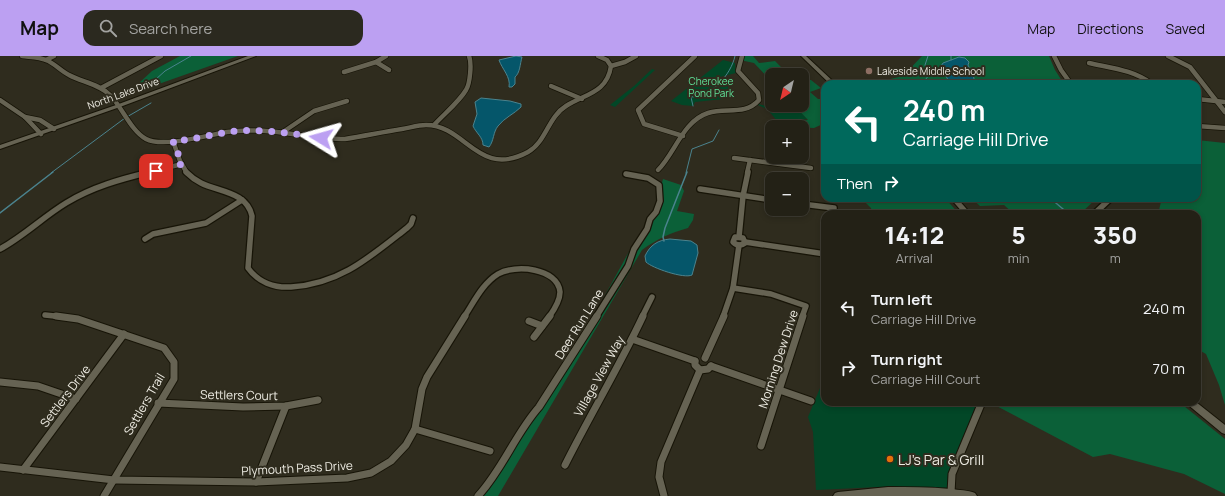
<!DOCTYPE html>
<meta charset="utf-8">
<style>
:root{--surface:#232116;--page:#2b291f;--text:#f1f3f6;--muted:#a3a3a1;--line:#403e35;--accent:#bca0f2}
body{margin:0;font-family:Manrope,sans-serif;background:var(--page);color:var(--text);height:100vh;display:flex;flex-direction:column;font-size:15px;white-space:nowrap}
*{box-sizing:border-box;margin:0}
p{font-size:13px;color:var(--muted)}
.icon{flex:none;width:22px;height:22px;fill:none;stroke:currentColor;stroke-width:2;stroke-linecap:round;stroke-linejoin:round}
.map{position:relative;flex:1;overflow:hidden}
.details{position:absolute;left:821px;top:154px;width:380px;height:196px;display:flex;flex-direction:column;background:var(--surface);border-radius:12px;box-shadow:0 2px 6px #0003,0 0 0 1px var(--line)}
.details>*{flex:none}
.banner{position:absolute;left:821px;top:24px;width:380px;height:122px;border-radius:12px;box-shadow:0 2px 6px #0003,0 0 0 1px var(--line);background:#00695c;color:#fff;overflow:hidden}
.needle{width:26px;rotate:215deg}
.buttons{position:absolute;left:765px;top:12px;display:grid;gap:8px}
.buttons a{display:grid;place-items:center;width:44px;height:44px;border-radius:8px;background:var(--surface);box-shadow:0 2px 6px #0003,0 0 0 1px var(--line);font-size:20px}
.pin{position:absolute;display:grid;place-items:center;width:34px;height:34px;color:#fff;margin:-17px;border-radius:8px;box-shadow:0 2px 6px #0006}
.me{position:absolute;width:44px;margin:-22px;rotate:278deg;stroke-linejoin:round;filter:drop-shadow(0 0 3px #0008)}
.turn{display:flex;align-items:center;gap:14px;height:84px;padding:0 16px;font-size:18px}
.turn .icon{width:52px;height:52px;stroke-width:2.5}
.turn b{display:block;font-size:28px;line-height:34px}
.then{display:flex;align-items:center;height:38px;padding:0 16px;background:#0003;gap:8px;font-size:15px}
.eta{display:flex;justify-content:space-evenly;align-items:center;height:68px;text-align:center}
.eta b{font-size:24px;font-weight:800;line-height:28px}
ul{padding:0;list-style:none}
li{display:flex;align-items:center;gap:12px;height:60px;padding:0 16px}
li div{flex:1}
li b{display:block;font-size:15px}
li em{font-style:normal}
header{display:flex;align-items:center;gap:24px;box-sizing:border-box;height:56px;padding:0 20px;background:var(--accent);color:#111}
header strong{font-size:19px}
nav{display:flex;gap:22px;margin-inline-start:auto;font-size:14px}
.search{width:280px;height:36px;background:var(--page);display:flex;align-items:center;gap:10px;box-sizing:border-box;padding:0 14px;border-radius:12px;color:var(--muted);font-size:15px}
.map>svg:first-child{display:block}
</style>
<header>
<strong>Map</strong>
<div class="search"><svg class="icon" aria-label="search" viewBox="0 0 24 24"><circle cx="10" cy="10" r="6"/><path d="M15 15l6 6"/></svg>Search here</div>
<nav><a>Map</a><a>Directions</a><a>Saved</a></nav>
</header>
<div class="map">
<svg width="1225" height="440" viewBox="0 0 1225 440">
<rect width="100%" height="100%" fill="#2f2c1e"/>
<g fill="#024727">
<path d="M723 4 735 7 736 17 720 21 732 36 723 43 695 46 693 50 682 49 671 45Z"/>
<path d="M652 13 655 14 615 51 610 49 634 30Z"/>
<path d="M758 48 783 54 789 49H794L807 63 779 67 767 53 758 49Z"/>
<path d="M825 320V346H982L952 418 951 437 879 431 816 434 813 376 808 361Z"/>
</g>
<g fill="#0b6038">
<path d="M180 0H238L153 30 138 28 152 15Z"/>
<path d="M742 0H753L759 7 775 5 781 11 776 14 779 17 795 19H772V26L754 7 740 4Z"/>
<path d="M922 0H1049L1055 14 1064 28H973V20L968 9 969 6 962 1 943 7 941 10 950 28H869L903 20Z"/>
<path d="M802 24H811L821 32 810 36 818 43H825V67L814 72 766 70 808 64 794 49H802Z"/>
<path d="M1197 84 1225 87V349L1219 329 1206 298 1197 293V158H1158L1162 142H1197Z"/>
<path d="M663 123 681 129 684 135 677 155 694 158 693 164 688 172C670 177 657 183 642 194L498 440H482L539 346 588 270 630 194 651 167Z"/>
<path d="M861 142H945L959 158H872L871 152Z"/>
<path d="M971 142H1097L1080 158H1014L1004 149 980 150Z"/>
<path d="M989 346H1179L1225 383V438L1184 418 1110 398 1093 401Z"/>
</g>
<g fill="#05566a" stroke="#4b838e">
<path d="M516 0 522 1C520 8 520 17 515 21V28L512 31H509C511 21 502 13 499 4Z"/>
<path d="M959 1 965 2 969 6 968 9 974 22 973 28H950L941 10 943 7Z"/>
<path d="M481 42 510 45 521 48V51C514 58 504 62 498 70 493 76 494 85 489 91L483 89C483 81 476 77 473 70L477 58 475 46Z"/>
<path d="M670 183 691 185 697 189 698 197 692 219C684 223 652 212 646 206L645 200C650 189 658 184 670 183Z"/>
</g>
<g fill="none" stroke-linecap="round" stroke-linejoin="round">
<g stroke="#4b838e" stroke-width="1">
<path d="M951 0V4"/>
<path d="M922 28 929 19 925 9 928 0"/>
<path d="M145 33 165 15 191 0"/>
<path d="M693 50 691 41C711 41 731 19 735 0"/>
<path d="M51 117 125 62 151 47"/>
<path d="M686 117 692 93 713 85 719 74"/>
</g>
<g stroke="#4b838e" stroke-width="1.5">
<path d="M1050 142 1063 153 1066 158"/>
<path d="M0 157 53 116"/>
<path d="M664 185 663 181 665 172 687 116"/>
</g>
<g stroke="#171407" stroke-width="6">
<g id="minor-far2">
<path d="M22 0C29 1 39 1 46 4 54 7 61 15 69 19 82 26 99 28 110 39 122 51 131 75 146 83 163 92 208 79 227 76 267 70 306 83 345 83 364 80 383 76 402 73 409 72 418 69 426 69 466 69 478 123 528 96 546 86 548 61 566 50 585 38 607 37 611 10L607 4 598 0"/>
<path d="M1054 0 1061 14 1071 28"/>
<path d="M1168 0 1190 11 1225 56"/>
<path d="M46 4 54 0"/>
<path d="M376 6 389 14"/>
<path d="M1089 7C1111 12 1134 14 1152 28"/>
<path d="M611 10 625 6 636 0"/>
<path d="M344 16 376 6 386 0"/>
<path d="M551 30 582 43"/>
<path d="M101 32 161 0"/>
<path d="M1197 43 1225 46"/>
<path d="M0 44 25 61 41 78"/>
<path d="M25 61 40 64 54 73"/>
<path d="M434 69C444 58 459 46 466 34 470 28 472 7 469 0"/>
<path d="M1197 70 1225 72"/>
<path d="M283 76 314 55 347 45"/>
<path d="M683 80 644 68 638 54 695 0"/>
<path d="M173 85 180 105 187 117"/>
<path d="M734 102 811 112"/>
<path d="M658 114C675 97 683 65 708 57 726 51 745 60 759 44L758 37 738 15 742 0"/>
<path d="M146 117 182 108"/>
<path d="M747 117 750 104"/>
</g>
</g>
<g stroke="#171407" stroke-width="8">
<g id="minor-far1">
<path d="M186 116C191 121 195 124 201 127 219 136 247 136 252 160L248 212C258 226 274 232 291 231 340 228 370 201 407 172L411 168 413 162"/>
<path d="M700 133 772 144"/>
<path d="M802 148 834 152"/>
<path d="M1094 158 1111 142"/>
<path d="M735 181 743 182 745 187C741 190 737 190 733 186Z"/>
<path d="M739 181 743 140 748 116"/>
<path d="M145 183 153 178 206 167 242 144"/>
<path d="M745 186 825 198"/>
<path d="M0 193C24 180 43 161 66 147 92 131 121 123 150 116"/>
<path d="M733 232 771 238 806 250 802 261"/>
<path d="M45 259 64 261"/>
<path d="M464 261C474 246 482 228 498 218 515 208 558 212 560 236 560 245 554 254 549 261"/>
<path d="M596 261 628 210 634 193 647 173 650 163 656 156 660 145 659 129 648 122 626 118"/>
<path d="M642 261 652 241"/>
<path d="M723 261 733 232 739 189"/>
</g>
</g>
<g stroke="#171407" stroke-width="9">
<g id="minor">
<path d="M56 260 78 263 164 292 174 306V323L104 440"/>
<path d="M529 265 542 270"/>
<path d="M534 281 550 260"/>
<path d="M632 283 695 305"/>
<path d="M705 302 724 260"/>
<path d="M695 305V309L700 314 708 313 711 310"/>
<path d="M711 310 811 345"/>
<path d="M0 326 38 330 76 343"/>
<path d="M158 347 243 351 286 350 318 344"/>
<path d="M415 373 490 395"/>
<path d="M761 390 803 260"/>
<path d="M565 409C590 359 619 311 643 260"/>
<path d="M0 411 114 424 256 426 347 422 371 417 391 405 406 389 415 373 422 333 427 321 465 260"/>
<path d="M23 414 124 278"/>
<path d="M256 426 286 350"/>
<path d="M951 437 952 418 982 346"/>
<path d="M478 440C503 413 515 378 539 351L597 260"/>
<path d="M664 440 659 421 661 406 700 314"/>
</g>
</g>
<g stroke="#171407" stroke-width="2">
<g id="tertiary">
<path d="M801 0H806L836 28H830Z"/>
<path d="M950 142H957L971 158H964Z"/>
<path d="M1186 346H1196L1225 369V378L1222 377 1187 348Z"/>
<path d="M888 431C909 431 930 431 951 433 959 434 968 434 975 437L977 440H833L835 437 838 436Z"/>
</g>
</g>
<g stroke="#171407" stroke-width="2">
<path id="secondary" d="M248 0H256L120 51 0 93V89L116 49Z"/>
</g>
<use href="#minor-far2" stroke="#666353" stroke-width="4.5"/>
<use href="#minor-far1" stroke="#666353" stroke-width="5.5"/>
<use href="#minor" stroke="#666353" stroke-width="7"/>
<use href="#tertiary" fill="#666353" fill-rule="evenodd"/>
<use href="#secondary" fill="#666353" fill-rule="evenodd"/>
</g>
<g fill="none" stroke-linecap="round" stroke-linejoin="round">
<path stroke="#bca0f2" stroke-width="7" stroke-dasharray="0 12.6" d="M156 115 182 108 173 85C192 84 210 79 228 76 259 72 290 77 321 82"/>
</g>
<circle fill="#8d6e63" stroke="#2f2c1e" stroke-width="1.5" cx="869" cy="15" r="4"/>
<circle fill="#e8710a" stroke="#2f2c1e" stroke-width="1.5" cx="890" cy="403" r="4"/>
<g text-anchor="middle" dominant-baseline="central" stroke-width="4" stroke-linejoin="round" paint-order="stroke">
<g font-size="10" fill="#eeece3" stroke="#2f2c1e" text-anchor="start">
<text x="877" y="15">Lakeside Middle School</text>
</g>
<g font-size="10" fill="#60e299" stroke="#2f2c1e">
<text x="711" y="25">Cherokee<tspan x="711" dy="12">Pond Park</tspan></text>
</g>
<g font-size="10" fill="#eeece3" stroke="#2f2c1e">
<text transform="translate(123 37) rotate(-20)">North Lake Drive</text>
</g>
<g font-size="12" fill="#eeece3" stroke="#2f2c1e">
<text transform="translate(579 268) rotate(-58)">Deer Run Lane</text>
<text transform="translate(778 303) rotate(-72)">Morning Dew Drive</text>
<text transform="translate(599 320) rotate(-61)">Village View Way</text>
<text transform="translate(239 339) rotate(1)">Settlers Court</text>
<text transform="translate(65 340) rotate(-53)">Settlers Drive</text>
<text transform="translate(144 348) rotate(-60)">Settlers Trail</text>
<text transform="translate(297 412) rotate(-3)">Plymouth Pass Drive</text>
</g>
<g font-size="14" fill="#eeece3" stroke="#2f2c1e" text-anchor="start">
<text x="898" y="403">LJ's Par &amp; Grill</text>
</g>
</g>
</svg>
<div class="buttons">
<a><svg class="needle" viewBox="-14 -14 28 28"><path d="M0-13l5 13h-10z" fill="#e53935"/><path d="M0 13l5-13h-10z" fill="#a3a3a1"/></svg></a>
<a>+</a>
<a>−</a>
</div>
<div class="pin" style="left:156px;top:115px;background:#d93025"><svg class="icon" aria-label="arrive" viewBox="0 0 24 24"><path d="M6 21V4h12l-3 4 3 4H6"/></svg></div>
<svg class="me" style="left:321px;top:82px" viewBox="-20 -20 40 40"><path d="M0-17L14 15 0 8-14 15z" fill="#bca0f2" stroke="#fff" stroke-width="4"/></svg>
<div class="banner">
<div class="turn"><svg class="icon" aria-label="left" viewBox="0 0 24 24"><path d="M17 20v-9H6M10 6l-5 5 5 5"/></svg><div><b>240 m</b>Carriage Hill Drive</div></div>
<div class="then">Then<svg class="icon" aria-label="right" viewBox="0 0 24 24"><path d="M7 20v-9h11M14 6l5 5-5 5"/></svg></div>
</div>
<section class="details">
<div class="eta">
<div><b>14:12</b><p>Arrival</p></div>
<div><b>5</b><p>min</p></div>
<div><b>350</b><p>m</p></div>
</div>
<ul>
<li><svg class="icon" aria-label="left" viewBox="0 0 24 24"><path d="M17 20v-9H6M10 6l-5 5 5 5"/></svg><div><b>Turn left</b><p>Carriage Hill Drive</p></div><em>240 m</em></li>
<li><svg class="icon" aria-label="right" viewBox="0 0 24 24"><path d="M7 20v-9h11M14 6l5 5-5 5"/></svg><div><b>Turn right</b><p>Carriage Hill Court</p></div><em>70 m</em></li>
</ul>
</section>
</div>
